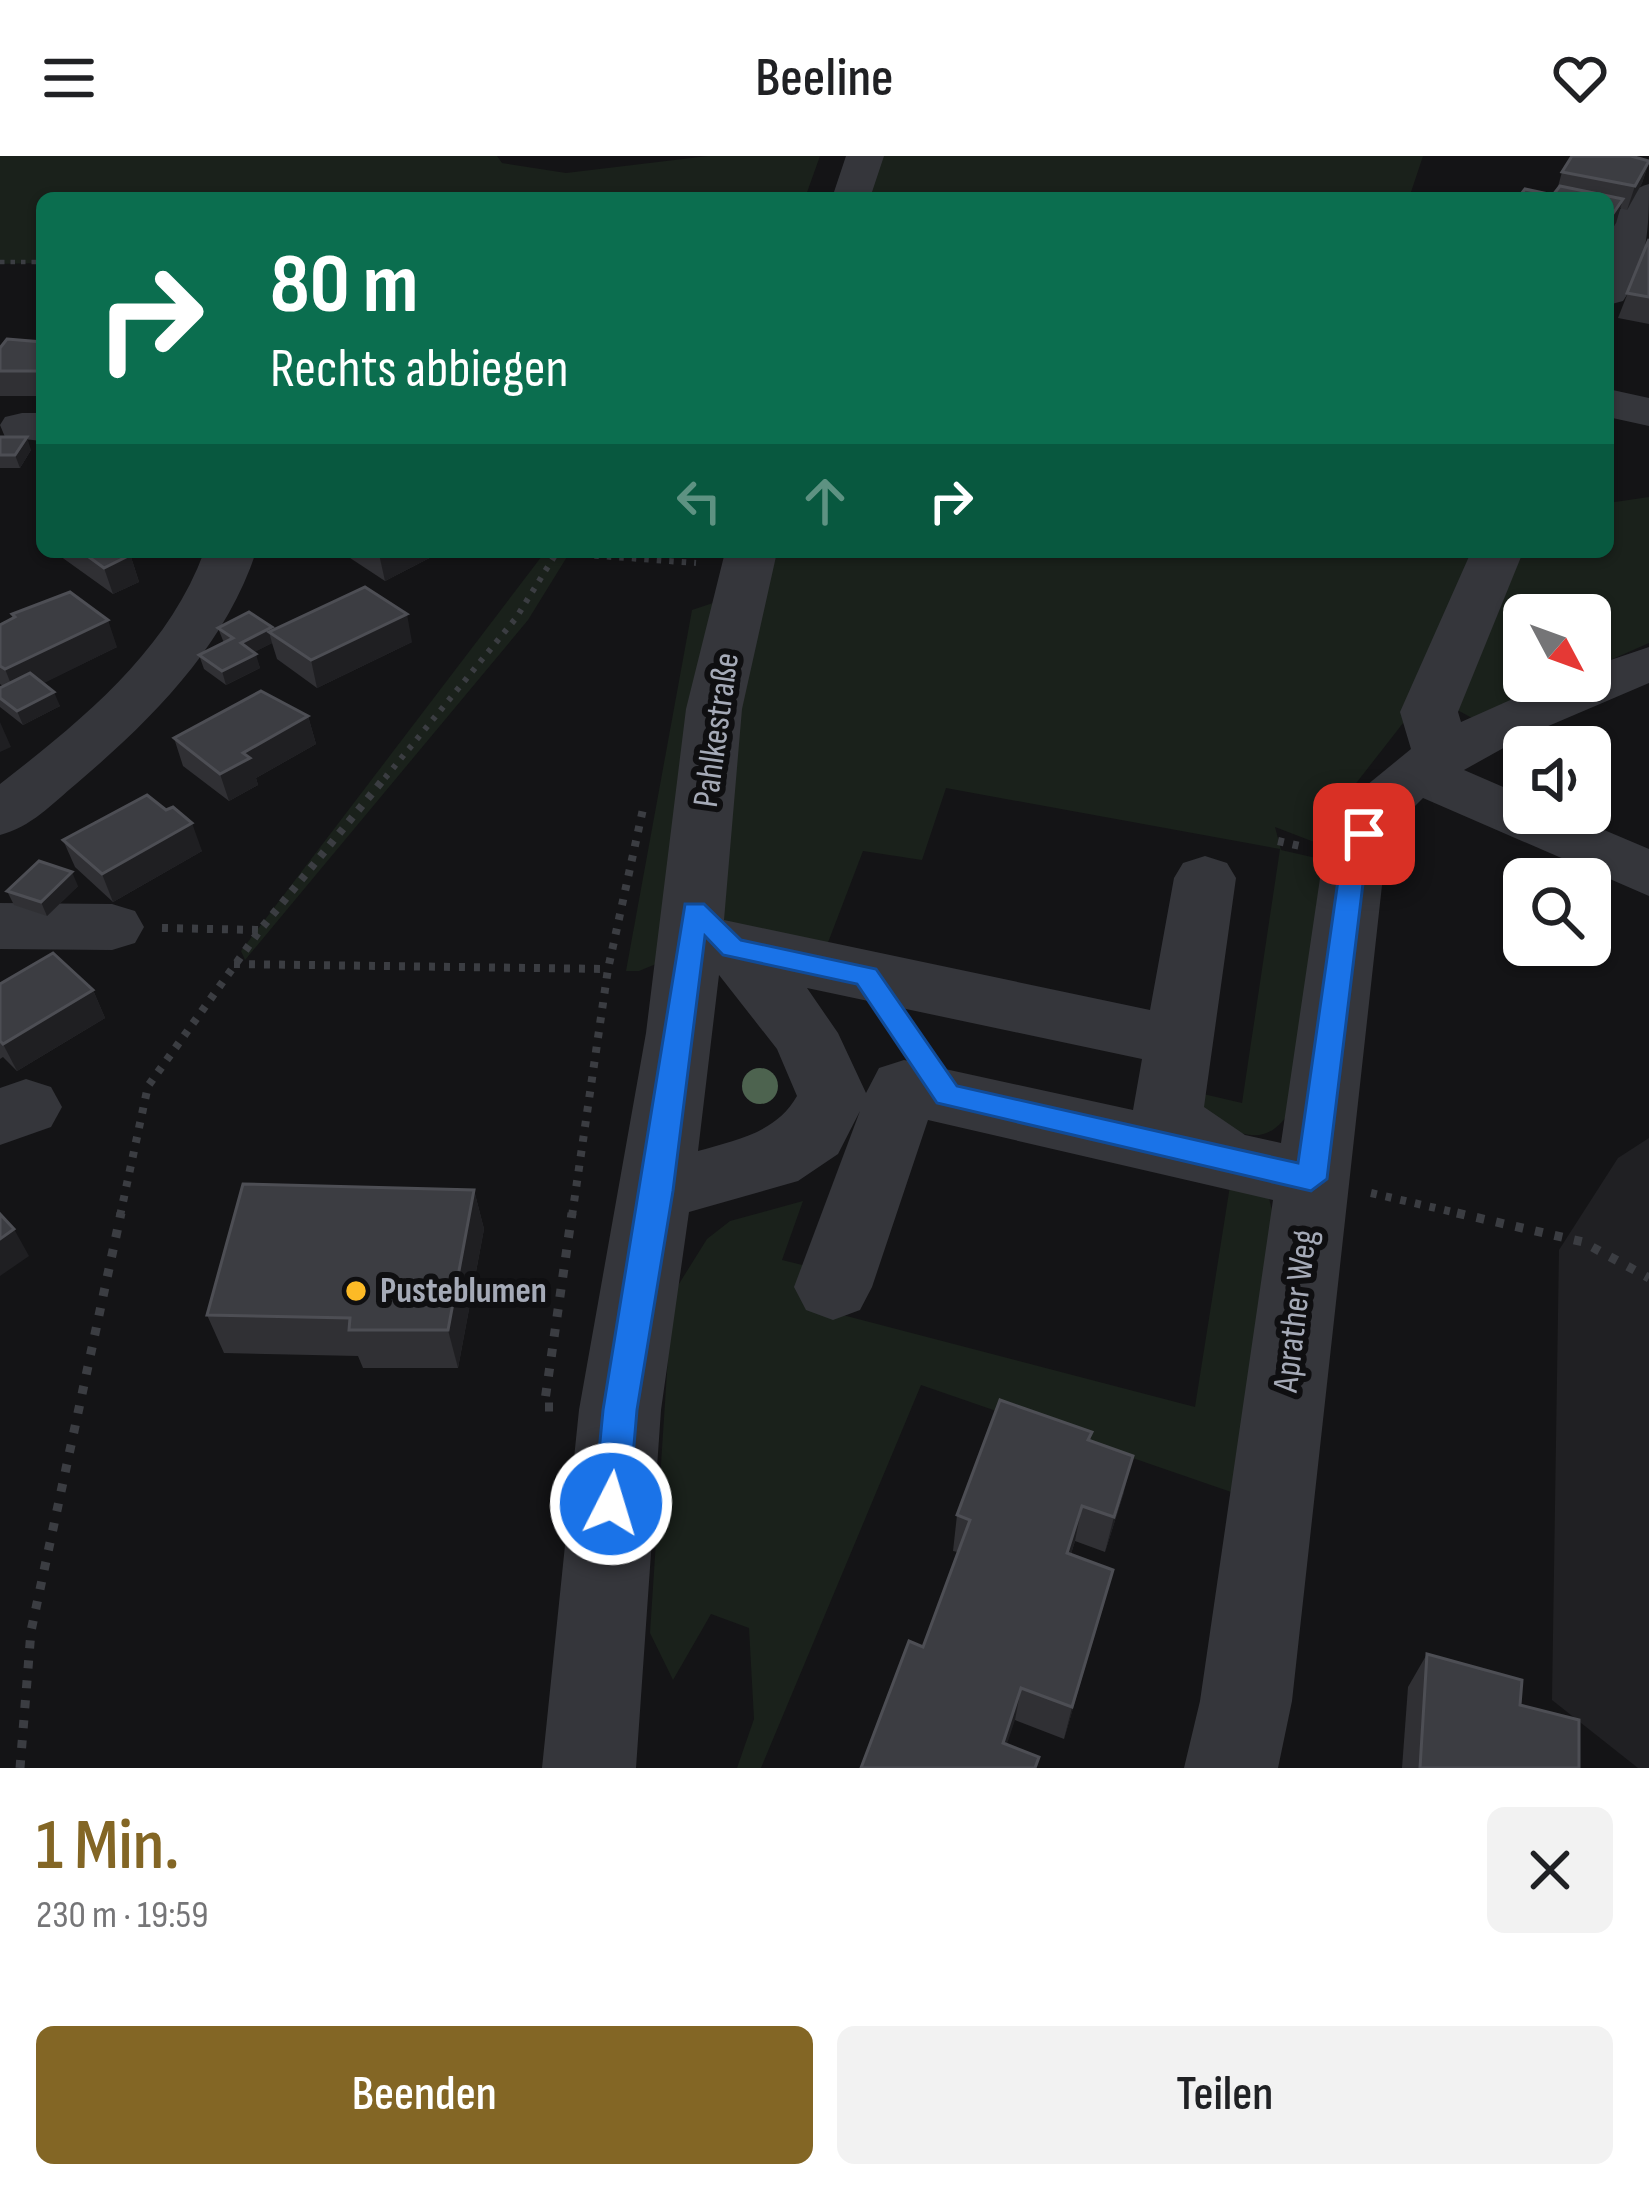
<!DOCTYPE html>
<html lang="de">
<meta charset="utf-8">
<style>
:root{--surface:#fff;--page:#f2f2f2;--text:#202124;--muted:#757577;--accent:#836625}
body{margin:0;font-family:"Sofia Sans Condensed",sans-serif;background:var(--page);color:var(--text);height:100vh;display:flex;flex-direction:column;font-size:45px;white-space:nowrap}
*{box-sizing:border-box;margin:0}
p{font-size:39px;color:var(--muted)}
.icon{flex:none;width:66px;height:66px;fill:none;stroke:currentColor;stroke-width:2;stroke-linecap:round;stroke-linejoin:round}
.map{position:relative;height:1612px;overflow:hidden}
.drawer{display:flex;flex-direction:column;background:var(--surface);flex:1}
.drawer>*{flex:none}
.guide{position:absolute;left:36px;top:36px;width:1578px;height:366px;border-radius:18px;box-shadow:0 3px 9px #0004;background:#0b6e4f;color:#fff;overflow:hidden}
.needle{width:78px;rotate:131deg}
.buttons{position:absolute;left:1503px;top:438px;display:grid;gap:24px}
.buttons a{display:grid;place-items:center;width:108px;height:108px;border-radius:18px;background:var(--surface);box-shadow:0 3px 9px #0004;font-size:60px}
.pin{position:absolute;display:grid;place-items:center;width:102px;height:102px;color:#fff;margin:-51px;border-radius:24px;box-shadow:0 6px 18px #0006}
.me{position:absolute;width:132px;margin:-66px;rotate:5deg;stroke-linejoin:round;filter:drop-shadow(0 0 9px #0008)}
.turn{display:flex;align-items:center;gap:42px;height:252px;padding:0 36px;font-size:54px}
.turn .icon{width:156px;height:156px;stroke-width:2.5}
.turn b{display:block;font-size:84px;line-height:102px}
.lanes{display:flex;align-items:center;height:114px;padding:0 36px;background:#0003;justify-content:center;gap:60px;direction:ltr}
.lanes .off{opacity:.35}
.round{display:grid;place-items:center;flex:none;width:126px;height:126px;border-radius:18px;background:var(--page)}
.head{display:flex;align-items:center;justify-content:space-between;height:204px;padding:0 36px}
h1{font-size:72px;font-weight:600;line-height:90px;color:var(--accent)}
.primary-button{display:flex;gap:24px;margin-top:auto;padding:24px 36px}
.primary-button a{flex:1;height:138px;border-radius:18px;background:var(--accent);color:#fff;font-size:48px;font-weight:600;line-height:138px;text-align:center}
.primary-button a+a{background:var(--page);color:var(--text)}
header{display:flex;justify-content:space-between;align-items:center;height:156px;padding:0 36px;background:var(--surface);font-size:54px;font-weight:600}
.map>svg:first-child{display:block}
</style>
<header><svg class="icon" aria-label="menu" viewBox="0 0 24 24"><path d="M4 6h16M4 12h16M4 18h16"/></svg>Beeline<svg class="icon" aria-label="heart" viewBox="0 0 24 24"><path d="M12 20l-8-8c-3-5 5-10 8-4 3-6 11-1 8 4z"/></svg></header>
<div class="map">
<svg width="1649" height="1612" viewBox="0 0 1649 1612">
<rect width="100%" height="100%" fill="#141416"/>
<path fill="#202023" d="M1649 982V1612H1638L1552 1544 1559 1094 1618 1002Z"/>
<g fill="#1a211b">
<path d="M0 0H497L502 7 566 17 708 0H820L805 42H42V107L0 108Z"/>
<path d="M880 0H1423L1409 42H866Z"/>
<path d="M1649 341V487L1590 513V459H1524V525H1562L1474 563 1448 549 1509 396H1608V347Z"/>
<path d="M545 396H570L528 464 245 804 241 795Z"/>
<path d="M769 396H1482L1414 553 1336 653 1322 689 1275 671 1281 694 1325 704 1288 958C1263 995 1234 977 1204 956L1199 937 1242 947 1280 693 946 632 922 704 863 695 824 797 733 776 639 815H626L692 454 764 430Z"/>
<path d="M1232 1017 1269 1042 1272 1055 1234 1337 921 1229 761 1612H737L754 1563 749 1472 711 1458 673 1524 650 1477 672 1139 707 1083 730 1065 803 1045 782 1104 827 1115 835 1157 1195 1251Z"/>
</g>
<g fill="none" stroke-linecap="round" stroke-linejoin="round">
<path stroke="#3b3d42" stroke-width="4.5" stroke-dasharray="4.5 6" stroke-linecap="butt" d="M0 106H42"/>
<g stroke="#3b3d42" stroke-width="6" stroke-dasharray="4.5 8" stroke-linecap="butt">
<path d="M557 397 696 407"/>
<path d="M385 622 516 462 557 396"/>
</g>
<g stroke="#3b3d42" stroke-width="8" stroke-dasharray="6 9" stroke-linecap="butt">
<path d="M1278 685 1300 690"/>
<path d="M162 772 260 774"/>
<path d="M234 808 608 813"/>
<path d="M1371 1037 1470 1060"/>
<path d="M120 1060 148 930 260 774 387 619"/>
<path d="M572 1060 608 813 643 653"/>
</g>
<g stroke="#3b3d42" stroke-width="9" stroke-dasharray="8 12" stroke-linecap="butt">
<path d="M1457 1057 1583 1086 1649 1122"/>
<path d="M553 1251H544L572 1057"/>
<path d="M20 1612 31 1475 121 1057"/>
</g>
<g fill="#35363b" fill-rule="evenodd">
<path d="M846 0H884L870 42H832Z"/>
<path d="M1649 28C1649 71 1648 108 1623 145L1608 149C1608 113 1605 39 1649 28Z"/>
<path d="M1608 233 1649 242V270L1608 261Z"/>
<path d="M22 257H42V285L5 281 0 269 5 261Z"/>
<path d="M204 396H256C224 492 151 564 76 628 52 648 31 671 0 679V628C82 564 167 496 204 396Z"/>
<path d="M725 396H777L742 553 724 764 1150 854 1174 722 1183 707 1205 700 1227 707 1236 722 1204 951 1245 979 1281 987 1323 702 1356 638 1411 593 1400 556 1471 396H1523L1458 556 1461 566 1553 525H1590V511L1649 491V527L1525 580 1464 614 1524 640V657H1564L1649 693V740L1423 642 1399 666 1385 702 1292 1545 1278 1612H1184L1200 1545 1273 1044 928 964 872 1131 860 1154 833 1164 806 1154 794 1131 860 955 838 998 798 1025 689 1056 661 1254 636 1612H542L579 1254 646 877 686 553ZM719 819 777 893 797 940C776 977 736 984 698 995ZM807 832 1142 903 1133 954 904 904 879 912 866 937 838 877Z"/>
<path d="M0 747 112 748 135 755 144 771 135 787 112 794 0 793Z"/>
<path d="M26 923 51 931 62 951 51 971 0 989V932Z"/>
</g>
</g>
<circle fill="#4d634f" cx="760" cy="930" r="18"/>
<g fill="#303034">
<path d="M1649 6 1642 27 1627 54 1620 52 1616 67 1608 78V42L1553 39 1557 34 1562 16Z"/>
<path d="M1649 83V168L1618 162Z"/>
<path d="M42 186V240H0V192Z"/>
<path d="M0 281 31 294 20 312H0Z"/>
<path d="M59 396H144L131 401 139 426 113 438 60 400Z"/>
<path d="M341 396H441L385 425Z"/>
<path d="M12 458 117 491 43 527 60 550 23 569 0 551V532L3 530 0 528V469L13 462Z"/>
<path d="M218 472 273 474 412 486 317 532 277 503 272 487 254 496 260 512 226 529 204 513 199 499 224 487Z"/>
<path d="M308 560 316 588 256 622 258 629 229 645 183 610 174 582Z"/>
<path d="M166 654 202 695 113 746 75 711 63 684Z"/>
<path d="M78 730 47 760 14 749 7 735Z"/>
<path d="M0 828 93 834 105 862 17 915 3 901 0 903Z"/>
<path d="M474 1034 484 1073 458 1212H363L358 1200 224 1197 207 1159Z"/>
<path d="M1092 1276 1090 1285 1124 1336 1105 1396 1075 1385 1071 1398 1113 1414 1064 1583 1015 1564 861 1612 923 1491 958 1396 953 1395 957 1359Z"/>
<path d="M1427 1498 1520 1549 1579 1612H1402L1408 1531Z"/>
</g>
<g fill="#1f1f22">
<path d="M1649 5 1642 27 1627 54 1635 30Z"/>
<path d="M1623 43 1616 67 1608 78V65Z"/>
<path d="M27 281 31 294 20 312 15 299Z"/>
<path d="M109 396H144L131 401 139 426 113 438 104 412Z"/>
<path d="M384 396H441L385 425 379 398Z"/>
<path d="M407 458 412 486 317 532 311 504Z"/>
<path d="M108 464 117 491 16 541 5 513Z"/>
<path d="M272 471 274 479 269 476 272 487 245 501 241 487Z"/>
<path d="M256 498 260 512 226 529 222 515Z"/>
<path d="M54 536 60 550 23 569 17 555Z"/>
<path d="M308 560 316 588 256 622 258 629 229 645 220 618 243 597Z"/>
<path d="M0 566 11 591 0 596Z"/>
<path d="M192 667 202 695 113 746 102 718Z"/>
<path d="M72 716 78 730 47 760 41 746Z"/>
<path d="M93 834 105 862 17 915 3 888Z"/>
<path d="M474 1034 484 1073 458 1212 448 1174Z"/>
<path d="M14 1073 29 1100 0 1120V1083Z"/>
<path d="M1133 1300 1124 1336 1105 1396 1114 1361Z"/>
<path d="M1082 1350 1075 1385 1060 1432 1067 1397Z"/>
<path d="M1113 1414 1104 1448 1064 1583 1072 1551Z"/>
<path d="M1021 1532 1015 1564 999 1612 1003 1587Z"/>
</g>
<g fill="#3c3d42" stroke="#4d4e54" stroke-width="3">
<path d="M1572 0H1631L1649 5 1635 30 1562 16Z"/>
<path d="M1560 30 1623 43 1608 65V42H1518L1525 33 1553 39Z"/>
<path d="M1649 83V141L1627 137Z"/>
<path d="M7 183 42 186V215H0V192Z"/>
<path d="M0 281H27L15 299H0Z"/>
<path d="M82 396H126L130 399 104 412Z"/>
<path d="M365 431 407 458 311 504 269 476Z"/>
<path d="M70 436 108 464 5 513 0 510V469L15 461 12 458Z"/>
<path d="M249 456 272 471 241 487 256 498 222 515 199 499 233 482 218 472Z"/>
<path d="M30 517 54 536 17 555 0 542V532Z"/>
<path d="M261 535 308 560 243 597 250 602 220 618 174 582Z"/>
<path d="M147 639 166 654 173 651 192 667 102 718 63 684Z"/>
<path d="M39 705 72 716 41 746 7 735Z"/>
<path d="M53 797 93 834 3 888 0 885V828Z"/>
<path d="M243 1028 474 1034 448 1174H349L350 1162 207 1159Z"/>
<path d="M0 1058 14 1073 0 1083Z"/>
<path d="M1000 1244 1092 1276 1088 1284 1133 1300 1114 1361 1082 1350 1067 1397 1113 1414 1072 1551 1021 1532 1003 1587 1039 1601 1035 1612H861L909 1485 923 1491 970 1364 957 1359Z"/>
<path d="M1427 1498 1522 1524 1520 1549 1579 1564V1612H1420Z"/>
</g>
<path fill="#1a73e8" stroke="#114b97" stroke-width="3" d="M1364 670 1377 678 1366 703 1327 1023 1311 1035 937 947 857 828 723 799 705 780 673 1035 637 1254 629 1348 624 1360 611 1365 599 1360 594 1348 603 1254 685 748H704L741 784 876 813 957 930 1298 1007 1341 703 1355 672Z"/>
<circle fill="#fcba26" stroke="#0f0f11" stroke-width="4.5" cx="356" cy="1135" r="12"/>
<g text-anchor="middle" dominant-baseline="central" stroke-width="12" stroke-linejoin="round" paint-order="stroke">
<g font-size="36" fill="#a5aab7" stroke="#0f0f11">
<text transform="translate(717 574) rotate(-82)">Pahlkestraße</text>
<text transform="translate(1296 1155) rotate(-83)">Aprather Weg</text>
</g>
<g font-size="36" font-weight="bold" fill="#a5aab7" stroke="#0f0f11" text-anchor="start">
<text x="380" y="1135">Pusteblumen</text>
</g>
</g>
</svg>
<div class="buttons">
<a><svg class="needle" viewBox="-14 -14 28 28"><path d="M0-13l5 13h-10z" fill="#e53935"/><path d="M0 13l5-13h-10z" fill="#757577"/></svg></a>
<a><svg class="icon" aria-label="sound" viewBox="0 0 24 24"><path d="M4 9h4l5-4v14l-5-4H4zM17 9q2 3 0 6"/></svg></a>
<a><svg class="icon" aria-label="search" viewBox="0 0 24 24"><circle cx="10" cy="10" r="6"/><path d="M15 15l6 6"/></svg></a>
</div>
<div class="pin" style="left:1364px;top:678px;background:#d93025"><svg class="icon" aria-label="arrive" viewBox="0 0 24 24"><path d="M6 21V4h12l-3 4 3 4H6"/></svg></div>
<svg class="me" style="left:611px;top:1348px" viewBox="-20 -20 40 40"><circle r="17" fill="#1a73e8" stroke="#fff" stroke-width="3"/><path d="M0-11L8 9 0 5-8 9z" fill="#fff"/></svg>
<div class="guide">
<div class="turn"><svg class="icon" aria-label="right" viewBox="0 0 24 24"><path d="M7 20v-9h11M14 6l5 5-5 5"/></svg><div><b>80 m</b>Rechts abbiegen</div></div>
<div class="lanes"><svg class="icon off" aria-label="left" viewBox="0 0 24 24"><path d="M17 20v-9H6M10 6l-5 5 5 5"/></svg><svg class="icon off" aria-label="ahead" viewBox="0 0 24 24"><path d="M12 20V5M6 11l6-6 6 6"/></svg><svg class="icon" aria-label="right" viewBox="0 0 24 24"><path d="M7 20v-9h11M14 6l5 5-5 5"/></svg></div>
</div>
</div>
<section class="drawer">
<div class="head"><div><h1>1 Min.</h1><p>230 m · 19:59</p></div><a class="round"><svg class="icon" aria-label="close" viewBox="0 0 24 24"><path d="M6 6l12 12M18 6L6 18"/></svg></a></div>
<div class="primary-button"><a>Beenden</a><a>Teilen</a></div>
</section>
